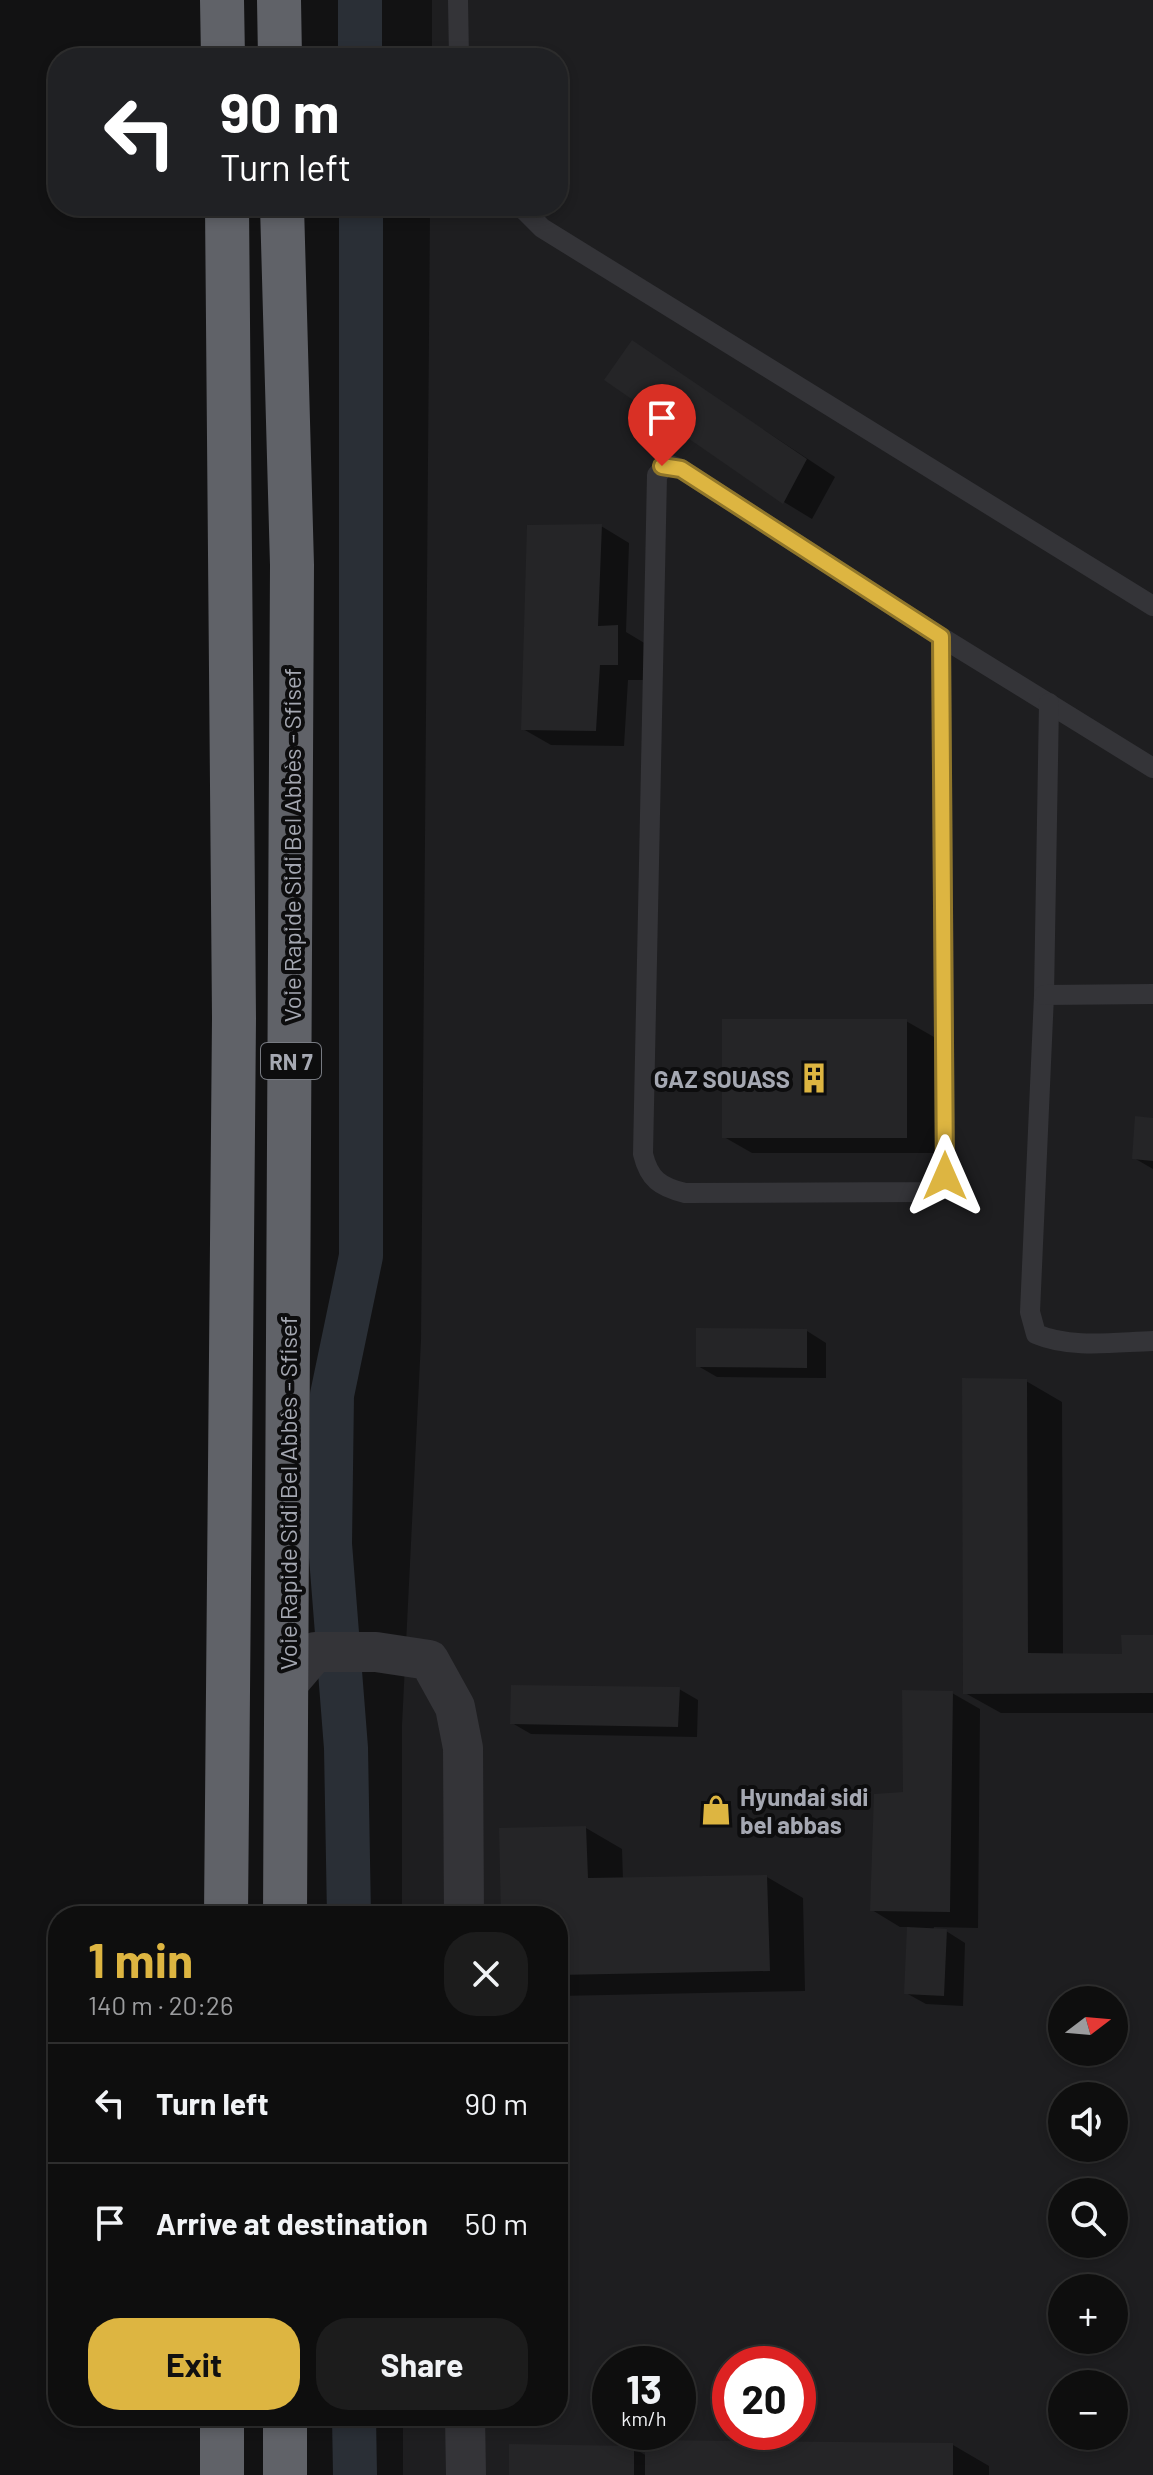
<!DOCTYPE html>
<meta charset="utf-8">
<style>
:root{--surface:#0e0e0e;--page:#1c1c1c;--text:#f1f3f6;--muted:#9b9c9e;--line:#2e2e2e;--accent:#ddb541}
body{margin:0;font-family:Barlow,sans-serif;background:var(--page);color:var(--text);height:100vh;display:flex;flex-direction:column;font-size:30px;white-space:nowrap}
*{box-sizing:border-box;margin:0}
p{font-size:26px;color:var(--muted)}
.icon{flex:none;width:44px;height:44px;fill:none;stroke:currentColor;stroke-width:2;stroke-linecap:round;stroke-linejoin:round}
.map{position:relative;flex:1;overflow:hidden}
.details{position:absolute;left:48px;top:1906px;width:520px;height:520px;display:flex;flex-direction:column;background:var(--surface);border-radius:32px;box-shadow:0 4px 12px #0003,0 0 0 2px var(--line)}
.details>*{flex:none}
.top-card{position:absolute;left:48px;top:48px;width:520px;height:168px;border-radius:32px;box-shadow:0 4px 12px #0003,0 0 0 2px var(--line);background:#202124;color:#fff;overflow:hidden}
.needle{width:52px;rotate:74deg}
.fabs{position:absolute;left:1048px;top:1986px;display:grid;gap:16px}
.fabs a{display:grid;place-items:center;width:80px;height:80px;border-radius:50%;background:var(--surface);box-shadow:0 4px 12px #0003,0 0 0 2px var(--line);font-size:40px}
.speed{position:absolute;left:592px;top:2346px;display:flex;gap:16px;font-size:40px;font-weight:700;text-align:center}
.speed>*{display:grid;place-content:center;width:104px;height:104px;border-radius:50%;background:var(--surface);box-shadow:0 4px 12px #0003,0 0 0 2px var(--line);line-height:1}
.speed small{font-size:20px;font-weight:400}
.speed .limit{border:12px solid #d22;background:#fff;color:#111}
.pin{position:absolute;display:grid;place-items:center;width:68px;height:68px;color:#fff;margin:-82px -34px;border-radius:50% 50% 50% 0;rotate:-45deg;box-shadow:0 0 8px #0007}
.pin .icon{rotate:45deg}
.me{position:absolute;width:88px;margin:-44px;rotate:0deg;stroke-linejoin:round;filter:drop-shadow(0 0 6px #0008)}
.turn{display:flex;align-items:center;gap:28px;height:168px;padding:0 40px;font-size:36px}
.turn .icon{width:104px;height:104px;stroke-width:2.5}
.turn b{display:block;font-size:56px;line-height:68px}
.round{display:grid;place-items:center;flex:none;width:84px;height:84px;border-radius:32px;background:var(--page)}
.summary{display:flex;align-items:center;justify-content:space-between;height:136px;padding:0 40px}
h1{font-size:48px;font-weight:700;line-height:60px;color:var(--accent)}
.cta{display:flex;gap:16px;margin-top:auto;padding:16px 40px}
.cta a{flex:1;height:92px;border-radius:32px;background:var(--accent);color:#111;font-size:32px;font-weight:700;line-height:92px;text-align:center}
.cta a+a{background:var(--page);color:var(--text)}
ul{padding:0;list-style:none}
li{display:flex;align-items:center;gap:24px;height:120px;padding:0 40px;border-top:2px solid var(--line)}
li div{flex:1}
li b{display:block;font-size:30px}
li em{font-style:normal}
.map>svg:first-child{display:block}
</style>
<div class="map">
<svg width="1153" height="2475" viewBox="0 0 1153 2475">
<rect width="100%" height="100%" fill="#121213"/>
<path fill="#1e1e20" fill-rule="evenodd" d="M432 0H1153V2475H403V2416H558V1916H402V1725L421 1340 430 206H558V58H432ZM1062 2000H1114V2052H1062ZM1062 2096H1114V2148H1062ZM1062 2192H1114V2244H1062ZM1062 2288H1114V2340H1062ZM610 2364H678V2432H610ZM730 2364H798V2432H730ZM1062 2384H1114V2436H1062Z"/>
<g fill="#0007">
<path d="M632 343 835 477 812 519 784 502Z"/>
<path d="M601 526 629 543 626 632 646 644V680H628L624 746 551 745 523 729Z"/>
<path d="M906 1021 934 1037 935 1153H752L724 1137Z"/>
<path d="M1153 1120V1169L1134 1158Z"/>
<path d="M807 1331 826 1343V1378L717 1377 698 1366Z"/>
<path d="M1026 1381 1062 1402 1063 1656H1124L1153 1637V1713H1001L965 1693Z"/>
<path d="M679 1689 698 1700 697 1737 531 1734 512 1723Z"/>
<path d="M952 1693 980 1709 978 1928 934 1927 933 1931H946L965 1943 963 2006 926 2004 906 1993 909 1927H900L872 1910 905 1794Z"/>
<path d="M586 1828 622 1849 623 1880 767 1877 803 1898 805 1991 558 1996V1916H503Z"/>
<path d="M953 2445 989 2466V2475H511L633 2448 647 2456Z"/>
</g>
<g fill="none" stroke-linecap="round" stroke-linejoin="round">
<g stroke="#2a2f36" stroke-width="44">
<path d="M360 0V58"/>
<path d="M349 1916 346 1748 330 1544 332 1395 361 1256V206"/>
<path d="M354 2416 355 2475"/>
</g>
</g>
<g fill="#252527">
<path d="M632 340 807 459 783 504 604 380Z"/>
<path d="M602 524 598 626 618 625V665H600L596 731 521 730 527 525Z"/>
<rect x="722" y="1019" width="185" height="119"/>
<path d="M1135 1116 1153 1118V1161L1132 1159Z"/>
<path d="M696 1328 807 1329V1368L696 1367Z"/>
<path d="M962 1378 1027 1379 1028 1653 1122 1654 1121 1635H1153V1693L963 1694Z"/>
<path d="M511 1685 680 1687 678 1727 510 1724Z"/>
<path d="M902 1690 953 1691 950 1912 870 1911 874 1794 903 1792Z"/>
<path d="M586 1826 588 1878 767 1875 770 1971 558 1975V1916H501L499 1828Z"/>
<path d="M907 1927 947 1929 944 1996 904 1994Z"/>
<path d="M645 2440 953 2443V2475H645Z"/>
<path d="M509 2444 634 2446V2475H509Z"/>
</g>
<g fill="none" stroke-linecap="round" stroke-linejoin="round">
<g stroke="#343438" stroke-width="20">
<path d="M458 0 459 58"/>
<path d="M520 206 542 228 1153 606"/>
<path d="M941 637 945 1176 941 1185 926 1192 685 1193C660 1187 649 1179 643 1154L657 475 667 464 681 469 941 637 1153 768"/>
<path d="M1049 703 1044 995 1030 1312 1036 1334C1071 1349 1116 1342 1153 1341"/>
<path d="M1044 995 1153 994"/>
</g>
<g stroke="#343438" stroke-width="40">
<path d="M285 1687 315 1652H376L429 1660 455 1707 463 1748 464 1916"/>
<path d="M465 2416 466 2475"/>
</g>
<g stroke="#606268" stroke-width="44">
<path d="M222 0 223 58"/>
<path d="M279 0 280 58"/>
<path d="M282 206 292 565 285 1916"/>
<path d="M226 1916 234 1018 227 206"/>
<path d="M285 2416V2475"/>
<path d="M222 2475V2416"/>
</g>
</g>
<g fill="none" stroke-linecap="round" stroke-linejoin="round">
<g stroke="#90762a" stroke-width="20">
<path id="route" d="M662 466 681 469 941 637 945 1176"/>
</g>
<use href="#route" stroke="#ddb541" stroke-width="14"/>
</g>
<defs>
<g id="building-bare" transform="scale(2.4)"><path d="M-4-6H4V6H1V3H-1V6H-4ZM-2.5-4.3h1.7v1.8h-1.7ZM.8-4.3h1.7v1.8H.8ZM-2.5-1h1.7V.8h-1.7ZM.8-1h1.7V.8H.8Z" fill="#ddb541" stroke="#0d0d0e" stroke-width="2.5" paint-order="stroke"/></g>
<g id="shop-bare" transform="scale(2.4)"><path d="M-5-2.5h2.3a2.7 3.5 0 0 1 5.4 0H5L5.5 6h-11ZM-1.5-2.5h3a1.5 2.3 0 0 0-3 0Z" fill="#ddb541" stroke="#0d0d0e" stroke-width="2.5" paint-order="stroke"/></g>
</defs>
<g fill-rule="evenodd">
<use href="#building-bare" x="814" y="1078"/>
<use href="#shop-bare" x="716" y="1810"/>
</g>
<g text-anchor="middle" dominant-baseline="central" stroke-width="8" stroke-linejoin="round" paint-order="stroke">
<rect fill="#0d0d0e" stroke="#777a81" stroke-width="2" x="261" y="1043" width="60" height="36" rx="6"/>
<g font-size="22" font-weight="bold" fill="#a5a8b2">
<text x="291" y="1061">RN 7</text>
</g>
<g font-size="24" fill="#a5a8b2" stroke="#0d0d0e">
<text transform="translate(291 845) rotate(-90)">Voie Rapide Sidi Bel Abbès - Sfisef</text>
<text transform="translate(287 1493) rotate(-90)">Voie Rapide Sidi Bel Abbès - Sfisef</text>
</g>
<g font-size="24" font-weight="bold" fill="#a5a8b2" stroke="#0d0d0e" text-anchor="end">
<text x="790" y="1078">GAZ SOUASS</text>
<text x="740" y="1796" text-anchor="start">Hyundai sidi<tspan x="740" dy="28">bel abbas</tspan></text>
</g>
</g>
</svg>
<div class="fabs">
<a><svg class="needle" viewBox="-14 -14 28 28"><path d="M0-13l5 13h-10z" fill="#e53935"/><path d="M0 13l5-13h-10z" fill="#9b9c9e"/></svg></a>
<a><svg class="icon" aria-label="sound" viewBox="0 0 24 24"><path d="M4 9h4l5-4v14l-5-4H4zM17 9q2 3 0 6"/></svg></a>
<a><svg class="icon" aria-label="search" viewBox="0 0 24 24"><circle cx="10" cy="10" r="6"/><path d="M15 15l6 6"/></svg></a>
<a>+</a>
<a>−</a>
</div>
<div class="speed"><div>13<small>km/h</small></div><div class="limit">20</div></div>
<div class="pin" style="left:662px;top:466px;background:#d93025"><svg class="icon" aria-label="arrive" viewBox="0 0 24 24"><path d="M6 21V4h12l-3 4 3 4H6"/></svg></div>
<svg class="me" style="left:945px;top:1176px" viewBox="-20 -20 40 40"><path d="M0-17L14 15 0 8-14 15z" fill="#ddb541" stroke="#fff" stroke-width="4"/></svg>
<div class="top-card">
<div class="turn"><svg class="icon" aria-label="left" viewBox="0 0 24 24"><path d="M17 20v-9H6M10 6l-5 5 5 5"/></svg><div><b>90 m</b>Turn left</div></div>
</div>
<section class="details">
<div class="summary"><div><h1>1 min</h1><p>140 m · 20:26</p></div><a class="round"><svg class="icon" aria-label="close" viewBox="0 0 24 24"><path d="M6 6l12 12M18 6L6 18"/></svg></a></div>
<ul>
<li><svg class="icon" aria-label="left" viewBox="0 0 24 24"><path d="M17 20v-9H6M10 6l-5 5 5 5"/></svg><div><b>Turn left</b></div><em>90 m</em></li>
<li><svg class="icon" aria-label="arrive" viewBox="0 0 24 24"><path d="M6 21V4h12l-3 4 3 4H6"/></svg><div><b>Arrive at destination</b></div><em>50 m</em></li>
</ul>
<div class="cta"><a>Exit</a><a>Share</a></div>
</section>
</div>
